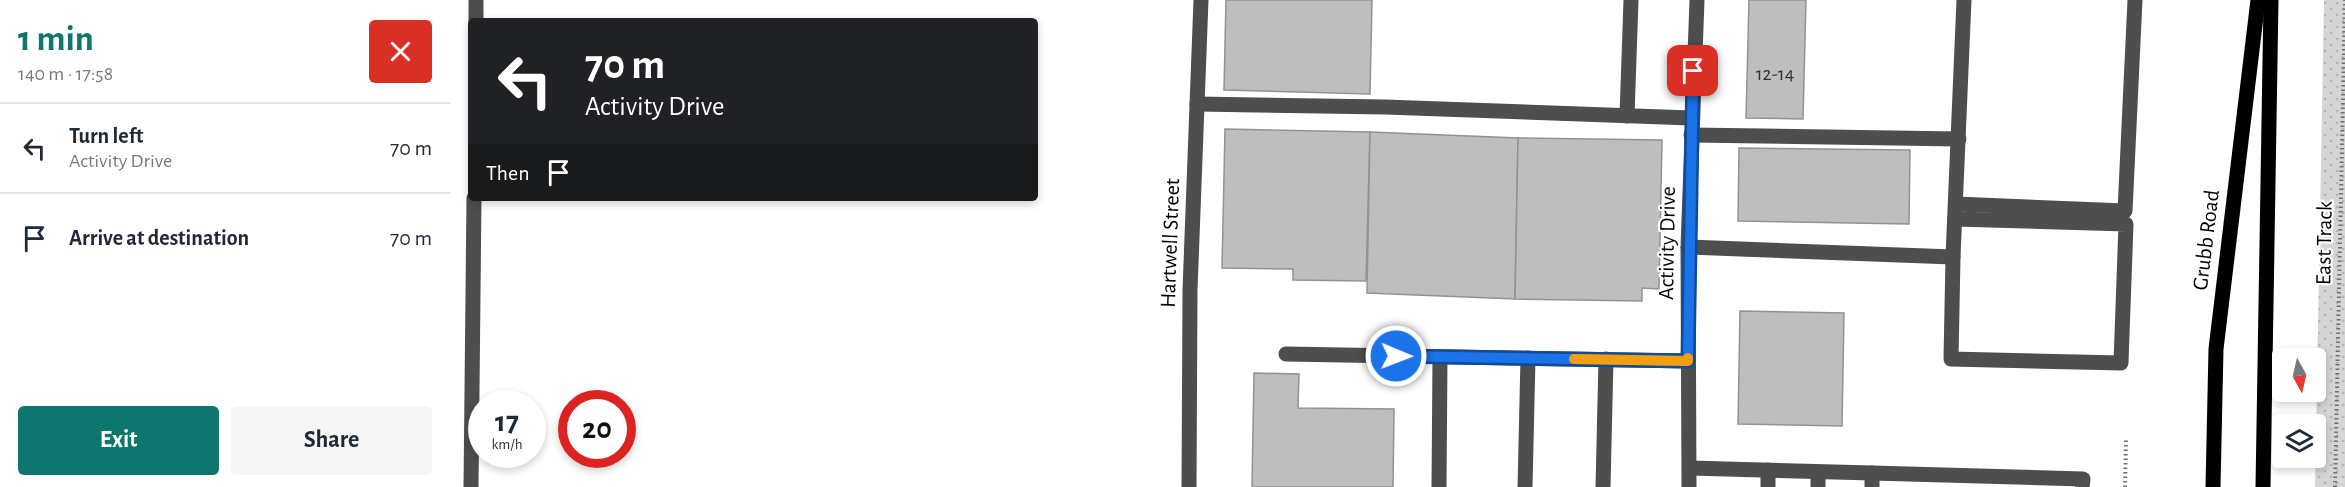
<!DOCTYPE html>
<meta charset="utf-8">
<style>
:root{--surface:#fff;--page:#f6f6f7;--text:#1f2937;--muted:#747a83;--line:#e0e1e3;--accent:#0f766e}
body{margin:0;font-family:"Alegreya Sans",sans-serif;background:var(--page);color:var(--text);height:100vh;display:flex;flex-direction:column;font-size:22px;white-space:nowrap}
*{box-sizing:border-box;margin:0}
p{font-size:20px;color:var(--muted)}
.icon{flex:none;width:33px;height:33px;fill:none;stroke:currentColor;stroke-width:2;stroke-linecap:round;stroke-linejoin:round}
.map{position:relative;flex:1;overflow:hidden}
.side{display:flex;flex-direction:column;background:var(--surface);width:450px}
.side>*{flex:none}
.guide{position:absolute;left:18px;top:18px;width:570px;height:183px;border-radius:6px;box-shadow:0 3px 9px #0003;background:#202124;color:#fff;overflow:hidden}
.needle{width:39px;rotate:172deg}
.controls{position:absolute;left:1822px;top:348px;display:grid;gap:12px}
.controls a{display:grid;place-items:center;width:54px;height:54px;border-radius:6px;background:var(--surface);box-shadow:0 3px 9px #0003;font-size:30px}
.speed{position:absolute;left:18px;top:390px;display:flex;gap:12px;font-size:30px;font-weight:700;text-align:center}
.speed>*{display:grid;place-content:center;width:78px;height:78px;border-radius:50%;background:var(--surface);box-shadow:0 3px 9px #0003;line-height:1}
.speed small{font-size:15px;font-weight:400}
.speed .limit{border:9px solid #d22;background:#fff;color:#111}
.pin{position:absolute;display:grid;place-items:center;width:51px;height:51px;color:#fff;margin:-26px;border-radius:12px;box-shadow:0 3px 9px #0006}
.me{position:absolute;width:66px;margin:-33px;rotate:91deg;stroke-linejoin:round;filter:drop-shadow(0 0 4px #0008)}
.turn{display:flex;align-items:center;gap:21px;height:126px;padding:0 18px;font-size:27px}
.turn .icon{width:78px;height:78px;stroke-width:2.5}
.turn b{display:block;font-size:42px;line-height:51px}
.then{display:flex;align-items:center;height:57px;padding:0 18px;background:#0003;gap:12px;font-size:22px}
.round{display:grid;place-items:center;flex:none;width:63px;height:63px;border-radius:6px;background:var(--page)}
.headline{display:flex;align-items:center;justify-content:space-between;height:102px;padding:0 18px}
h1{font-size:36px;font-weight:700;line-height:45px;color:var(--accent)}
.button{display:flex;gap:12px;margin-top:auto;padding:12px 18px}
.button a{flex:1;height:69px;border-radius:6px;background:var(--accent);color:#fff;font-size:24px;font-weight:700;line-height:69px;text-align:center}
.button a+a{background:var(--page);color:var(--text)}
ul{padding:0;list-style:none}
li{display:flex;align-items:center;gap:18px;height:90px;padding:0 18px;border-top:2px solid var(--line)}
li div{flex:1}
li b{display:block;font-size:22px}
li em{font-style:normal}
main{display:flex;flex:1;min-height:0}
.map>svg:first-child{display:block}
</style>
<main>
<section class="side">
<div class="headline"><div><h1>1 min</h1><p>140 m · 17:58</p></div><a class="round" style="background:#d93025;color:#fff"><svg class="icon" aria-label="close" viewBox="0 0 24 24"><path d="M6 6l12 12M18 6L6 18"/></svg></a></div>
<ul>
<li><svg class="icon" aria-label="left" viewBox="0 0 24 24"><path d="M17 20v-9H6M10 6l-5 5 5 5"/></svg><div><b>Turn left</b><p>Activity Drive</p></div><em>70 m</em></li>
<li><svg class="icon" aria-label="arrive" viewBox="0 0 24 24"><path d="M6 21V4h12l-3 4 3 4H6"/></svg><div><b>Arrive at destination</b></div><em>70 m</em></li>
</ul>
<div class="button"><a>Exit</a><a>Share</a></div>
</section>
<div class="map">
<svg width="1895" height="487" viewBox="0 0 1895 487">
<defs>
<pattern id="grass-dots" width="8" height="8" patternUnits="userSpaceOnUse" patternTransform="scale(1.5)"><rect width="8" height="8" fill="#d5d5d5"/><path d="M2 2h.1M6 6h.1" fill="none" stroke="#b5b5b5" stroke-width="1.8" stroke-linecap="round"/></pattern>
</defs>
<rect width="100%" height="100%" fill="#fff"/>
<path fill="url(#grass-dots)" d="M1874 0H1895V487H1865Z"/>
<g fill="#bebebe" stroke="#929292" stroke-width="1.5">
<path d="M776 0H922L920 94 774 90Z"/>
<path d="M1299 0H1356L1353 119 1296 118Z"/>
<path d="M775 129 920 132 916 281 843 280V269L772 268Z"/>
<path d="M920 132 1068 138 1065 299 917 293Z"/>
<path d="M1068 138 1212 140 1209 289 1192 288V301L1065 299Z"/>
<path d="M1289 148 1460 150 1459 224 1288 221Z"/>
<path d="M1290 311 1394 313 1392 426 1288 424Z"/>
<path d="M804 373 849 374 848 408 944 409 943 487H802Z"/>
</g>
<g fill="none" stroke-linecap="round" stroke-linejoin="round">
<g stroke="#707070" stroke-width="4" stroke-dasharray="1.5 3" stroke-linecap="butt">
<path d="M1675 487 1676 440"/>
<path d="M1885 487 1895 0"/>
</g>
<g stroke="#4e4e4e" stroke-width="15">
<path d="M26 21V0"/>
<path d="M747 104 935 107 1241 118"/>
<path d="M1177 116 1181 0"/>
<path d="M1241 135 1509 139"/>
<path d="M1506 204 1675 211 1685 0"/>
<path d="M1238 247 1503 257 1501 359 1671 363 1676 224 1505 219"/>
<path d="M1503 257 1514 0"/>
<path d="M836 354 1238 361"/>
<path d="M1240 468 1422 473"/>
<path d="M21 487 24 198"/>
<path d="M739 487 740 290 751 0"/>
<path d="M989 487 990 357"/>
<path d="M1075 487 1078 358"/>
<path d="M1153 487 1156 359"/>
<path d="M1239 487 1238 247 1247 0"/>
<path d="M1318 487V470"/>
<path d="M1368 487V472"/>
<path d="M1422 487V473L1633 479 1632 487"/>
</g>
<g stroke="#000" stroke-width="15">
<path d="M1763 487 1766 349 1808 0"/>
<path d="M1813 487 1821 0"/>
</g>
</g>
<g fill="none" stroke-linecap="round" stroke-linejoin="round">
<g stroke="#114b97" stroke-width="15">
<path id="route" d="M946 356 1238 361 1243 71"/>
</g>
<use href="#route" stroke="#1a73e8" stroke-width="10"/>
<path stroke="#f59e0b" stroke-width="10" d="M1124 359 1238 361V358"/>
</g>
<g text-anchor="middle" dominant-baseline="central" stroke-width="4.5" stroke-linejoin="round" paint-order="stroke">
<g font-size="20" fill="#303030">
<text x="1325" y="74">12-14</text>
</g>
<g font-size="22" fill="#000" stroke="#fff">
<text transform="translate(1756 240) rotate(-83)">Grubb Road</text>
<text transform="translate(720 243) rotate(-88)">Hartwell Street</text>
<text transform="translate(1217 243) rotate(-89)">Activity Drive</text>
<text transform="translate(1874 243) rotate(-89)">East Track</text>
</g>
</g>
</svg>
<div class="controls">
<a><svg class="needle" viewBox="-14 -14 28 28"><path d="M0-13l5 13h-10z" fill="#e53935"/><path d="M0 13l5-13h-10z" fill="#747a83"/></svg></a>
<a><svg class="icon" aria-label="layers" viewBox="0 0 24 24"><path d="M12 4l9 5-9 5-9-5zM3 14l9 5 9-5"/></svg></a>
</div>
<div class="speed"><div>17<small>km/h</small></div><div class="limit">20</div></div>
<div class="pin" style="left:1243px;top:71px;background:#d93025"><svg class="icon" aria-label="arrive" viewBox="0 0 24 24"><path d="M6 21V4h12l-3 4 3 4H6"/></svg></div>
<svg class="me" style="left:946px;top:356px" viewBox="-20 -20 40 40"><circle r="17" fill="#1a73e8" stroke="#fff" stroke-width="3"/><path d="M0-11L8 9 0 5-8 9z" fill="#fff"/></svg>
<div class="guide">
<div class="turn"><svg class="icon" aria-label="left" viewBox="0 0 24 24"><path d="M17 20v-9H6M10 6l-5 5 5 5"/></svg><div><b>70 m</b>Activity Drive</div></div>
<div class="then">Then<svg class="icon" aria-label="arrive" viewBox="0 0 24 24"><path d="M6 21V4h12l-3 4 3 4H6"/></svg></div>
</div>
</div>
</main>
